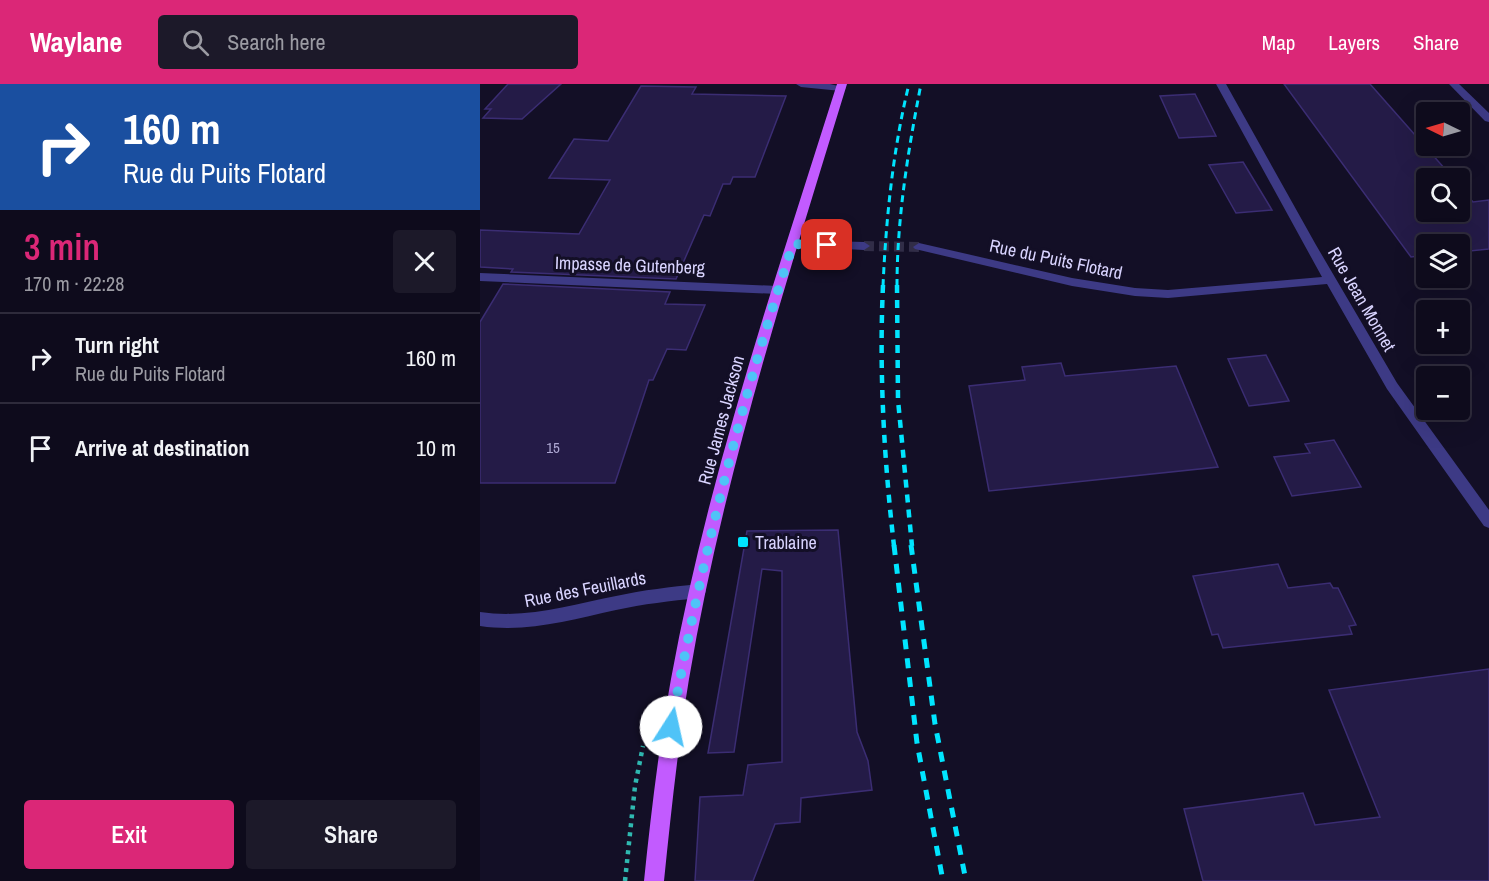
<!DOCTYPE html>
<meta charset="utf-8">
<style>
:root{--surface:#0e0b1c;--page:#1c1929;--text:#f1f3f6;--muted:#9b9ba3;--line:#2e2b3b;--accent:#db2777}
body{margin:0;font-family:"Archivo Narrow",sans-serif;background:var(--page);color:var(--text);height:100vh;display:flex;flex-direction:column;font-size:22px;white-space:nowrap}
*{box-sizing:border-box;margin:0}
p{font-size:20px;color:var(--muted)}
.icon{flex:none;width:33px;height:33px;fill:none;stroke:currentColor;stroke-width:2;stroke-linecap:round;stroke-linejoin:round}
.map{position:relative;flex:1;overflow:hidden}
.panel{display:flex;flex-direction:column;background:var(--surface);width:480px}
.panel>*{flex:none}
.banner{background:#1a4fa0;color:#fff;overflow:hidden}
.needle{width:39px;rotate:275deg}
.fabs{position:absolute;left:936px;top:18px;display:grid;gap:12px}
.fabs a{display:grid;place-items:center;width:54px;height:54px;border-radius:6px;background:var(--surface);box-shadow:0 6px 24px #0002,0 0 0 2px var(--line);font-size:30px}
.pin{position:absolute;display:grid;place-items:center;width:51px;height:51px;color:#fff;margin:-26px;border-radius:12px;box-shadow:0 3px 9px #0006}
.me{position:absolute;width:66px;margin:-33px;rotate:10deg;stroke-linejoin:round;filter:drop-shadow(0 0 4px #0008)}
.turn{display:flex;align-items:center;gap:21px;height:126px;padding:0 24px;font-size:27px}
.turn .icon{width:78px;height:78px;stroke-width:2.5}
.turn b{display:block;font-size:42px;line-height:51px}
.round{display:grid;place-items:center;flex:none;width:63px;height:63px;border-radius:6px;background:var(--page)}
.head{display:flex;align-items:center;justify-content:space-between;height:102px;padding:0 24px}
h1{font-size:36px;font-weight:600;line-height:45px;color:var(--accent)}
.action{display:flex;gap:12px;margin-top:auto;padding:12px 24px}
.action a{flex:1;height:69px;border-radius:6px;background:var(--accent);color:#fff;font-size:24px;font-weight:600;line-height:69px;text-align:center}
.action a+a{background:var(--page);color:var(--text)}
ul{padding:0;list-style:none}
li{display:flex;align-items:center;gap:18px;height:90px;padding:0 24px;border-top:2px solid var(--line)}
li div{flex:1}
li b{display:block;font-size:22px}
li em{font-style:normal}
header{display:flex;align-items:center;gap:36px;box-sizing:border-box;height:84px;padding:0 30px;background:var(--accent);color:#fff}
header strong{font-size:28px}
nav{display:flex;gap:33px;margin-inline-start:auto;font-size:21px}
.search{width:420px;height:54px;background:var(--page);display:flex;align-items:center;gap:15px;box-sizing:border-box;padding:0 21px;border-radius:6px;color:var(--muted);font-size:22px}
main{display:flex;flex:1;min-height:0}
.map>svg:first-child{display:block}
</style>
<header>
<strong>Waylane</strong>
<div class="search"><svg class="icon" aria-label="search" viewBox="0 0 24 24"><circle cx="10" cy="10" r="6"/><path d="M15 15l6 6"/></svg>Search here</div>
<nav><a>Map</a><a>Layers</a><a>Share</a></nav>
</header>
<main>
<section class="panel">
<div class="banner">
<div class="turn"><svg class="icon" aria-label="right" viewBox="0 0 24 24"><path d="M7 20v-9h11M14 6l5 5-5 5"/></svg><div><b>160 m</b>Rue du Puits Flotard</div></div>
</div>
<div class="head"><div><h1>3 min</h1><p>170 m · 22:28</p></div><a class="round"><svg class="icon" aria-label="close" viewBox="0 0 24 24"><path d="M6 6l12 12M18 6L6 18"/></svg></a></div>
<ul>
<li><svg class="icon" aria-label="right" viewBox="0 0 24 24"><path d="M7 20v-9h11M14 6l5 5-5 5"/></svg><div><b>Turn right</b><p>Rue du Puits Flotard</p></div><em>160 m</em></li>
<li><svg class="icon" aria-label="arrive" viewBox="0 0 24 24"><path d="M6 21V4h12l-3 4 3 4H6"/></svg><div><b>Arrive at destination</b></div><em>10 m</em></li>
</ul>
<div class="action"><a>Exit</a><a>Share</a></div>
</section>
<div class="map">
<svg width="1009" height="797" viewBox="0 0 1009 797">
<rect width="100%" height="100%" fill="#130f26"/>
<g fill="#241b47" stroke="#3b2d73" stroke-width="1.5">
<path d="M28 0H81L42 35 3 34 11 25H5Z"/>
<path d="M804 0H890L973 94H946V128H980V103L993 118 1009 116V165L980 168V160H946V171L931 173Z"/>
<path d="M161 2 216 3 212 10 306 12 275 93H253L250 100H243L230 132 224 131 196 195 31 188 33 185 0 183V146L99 150 130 96 69 94 94 55 128 57Z"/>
<path d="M715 10 736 52 699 54 680 12Z"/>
<path d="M763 78 792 126 756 129 729 81Z"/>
<path d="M23 200 190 208 185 220 225 221 206 266 187 265 173 296H169L135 399H0V238Z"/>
<path d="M786 271 809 317 769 322 748 275Z"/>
<path d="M581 279 585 292 696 282 738 383 509 407 489 302 545 296 542 283Z"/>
<path d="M854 356 881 403 812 412 794 373 830 369 825 360Z"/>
<path d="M358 446 377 648 388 677 392 706 321 714 320 738 295 740 273 797H215L220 713 263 711 268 681 302 678V487L282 485 254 668 228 669 267 447Z"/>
<path d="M798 480 808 504 850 499 853 504H858L876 541 869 542 872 550 743 564 738 550 732 551 713 492Z"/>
<path d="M1009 585V797H723L704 725 823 709 835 741 900 733 849 606Z"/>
</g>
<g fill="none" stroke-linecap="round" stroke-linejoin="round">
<path stroke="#312d47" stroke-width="10" stroke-dasharray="10 5" stroke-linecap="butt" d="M384 162 439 163"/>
<path stroke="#2fb8b0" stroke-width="4.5" stroke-dasharray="4 5" stroke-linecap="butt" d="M145 797 155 702 163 662"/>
<g fill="#3d3a85" fill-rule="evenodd">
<path d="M316 0H350L366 4 361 7 321 3Z"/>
<path d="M736 0H746L836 161 917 299 1009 426V444L1004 442 907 305 847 200 688 214 655 212 592 202 435 165 433 163 439 159 592 194 655 204 688 206 842 193Z"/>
<path d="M969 0H979L1009 29V38L1005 37Z"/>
<path d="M313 156 384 158 390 162 384 166 309 162 307 160Z"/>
<path d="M0 189 298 202 304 206 298 210 0 197Z"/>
<path d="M218 500 224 502 226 507 224 512 218 514C191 517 163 520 136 526 90 536 47 549 0 542V528C47 535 90 521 136 512 163 506 191 503 218 500Z"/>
</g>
<path fill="#c25bff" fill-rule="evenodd" d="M357 0H367C307 196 243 393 209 595 198 662 191 729 184 797H164C171 729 179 662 191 595 228 392 295 196 357 0Z"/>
<g stroke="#00e5ff" stroke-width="3" stroke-dasharray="7 5" stroke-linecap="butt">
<path d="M403 202C406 135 413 65 429 0"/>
<path d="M417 202C417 134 428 67 441 0"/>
</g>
<g stroke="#00e5ff" stroke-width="4.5" stroke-dasharray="8 7" stroke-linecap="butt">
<path d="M403 201C399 288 404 375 414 462"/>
<path d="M417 201 418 316 432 462"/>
</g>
<g stroke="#00e5ff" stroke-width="5" stroke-dasharray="10 9" stroke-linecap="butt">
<path d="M414 461 437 659 463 797"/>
<path d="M431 461 455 640 486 797"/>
</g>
</g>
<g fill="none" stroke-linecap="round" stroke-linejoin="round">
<path stroke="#4fc3f7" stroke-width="10" stroke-dasharray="0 18" d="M191 643C221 479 261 317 313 160L347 161"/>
</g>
<rect fill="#00e5ff" stroke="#130f26" stroke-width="2" x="257" y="452" width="12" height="12" rx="3"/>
<g text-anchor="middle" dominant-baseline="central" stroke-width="6" stroke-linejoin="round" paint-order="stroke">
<g font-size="15" fill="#aca6d1">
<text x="73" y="363">15</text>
</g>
<g font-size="18" fill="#d9d4ff" stroke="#130f26">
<text transform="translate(576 175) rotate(12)">Rue du Puits Flotard</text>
<text transform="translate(150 181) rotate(2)">Impasse de Gutenberg</text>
<text transform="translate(882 215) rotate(60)">Rue Jean Monnet</text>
<text transform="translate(241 336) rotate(-75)">Rue James Jackson</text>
<text transform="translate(105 505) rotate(-11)">Rue des Feuillards</text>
</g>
<g font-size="18" fill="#d9d4ff" stroke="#130f26" text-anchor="start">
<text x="275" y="458">Trablaine</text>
</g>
</g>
</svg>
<div class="fabs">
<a><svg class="needle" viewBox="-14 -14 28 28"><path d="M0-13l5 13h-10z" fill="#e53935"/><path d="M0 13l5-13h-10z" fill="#9b9ba3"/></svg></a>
<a><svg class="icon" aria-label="search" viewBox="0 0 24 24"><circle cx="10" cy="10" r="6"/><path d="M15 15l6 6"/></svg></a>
<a><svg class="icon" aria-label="layers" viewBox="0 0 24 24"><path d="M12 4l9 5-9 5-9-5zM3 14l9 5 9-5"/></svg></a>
<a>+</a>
<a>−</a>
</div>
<div class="pin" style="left:347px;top:161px;background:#d93025"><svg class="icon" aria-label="arrive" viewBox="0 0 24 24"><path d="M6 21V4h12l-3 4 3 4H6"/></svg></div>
<svg class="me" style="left:191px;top:643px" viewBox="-20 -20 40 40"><circle r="19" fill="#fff"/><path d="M0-13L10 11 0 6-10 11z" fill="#4fc3f7"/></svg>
</div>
</main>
